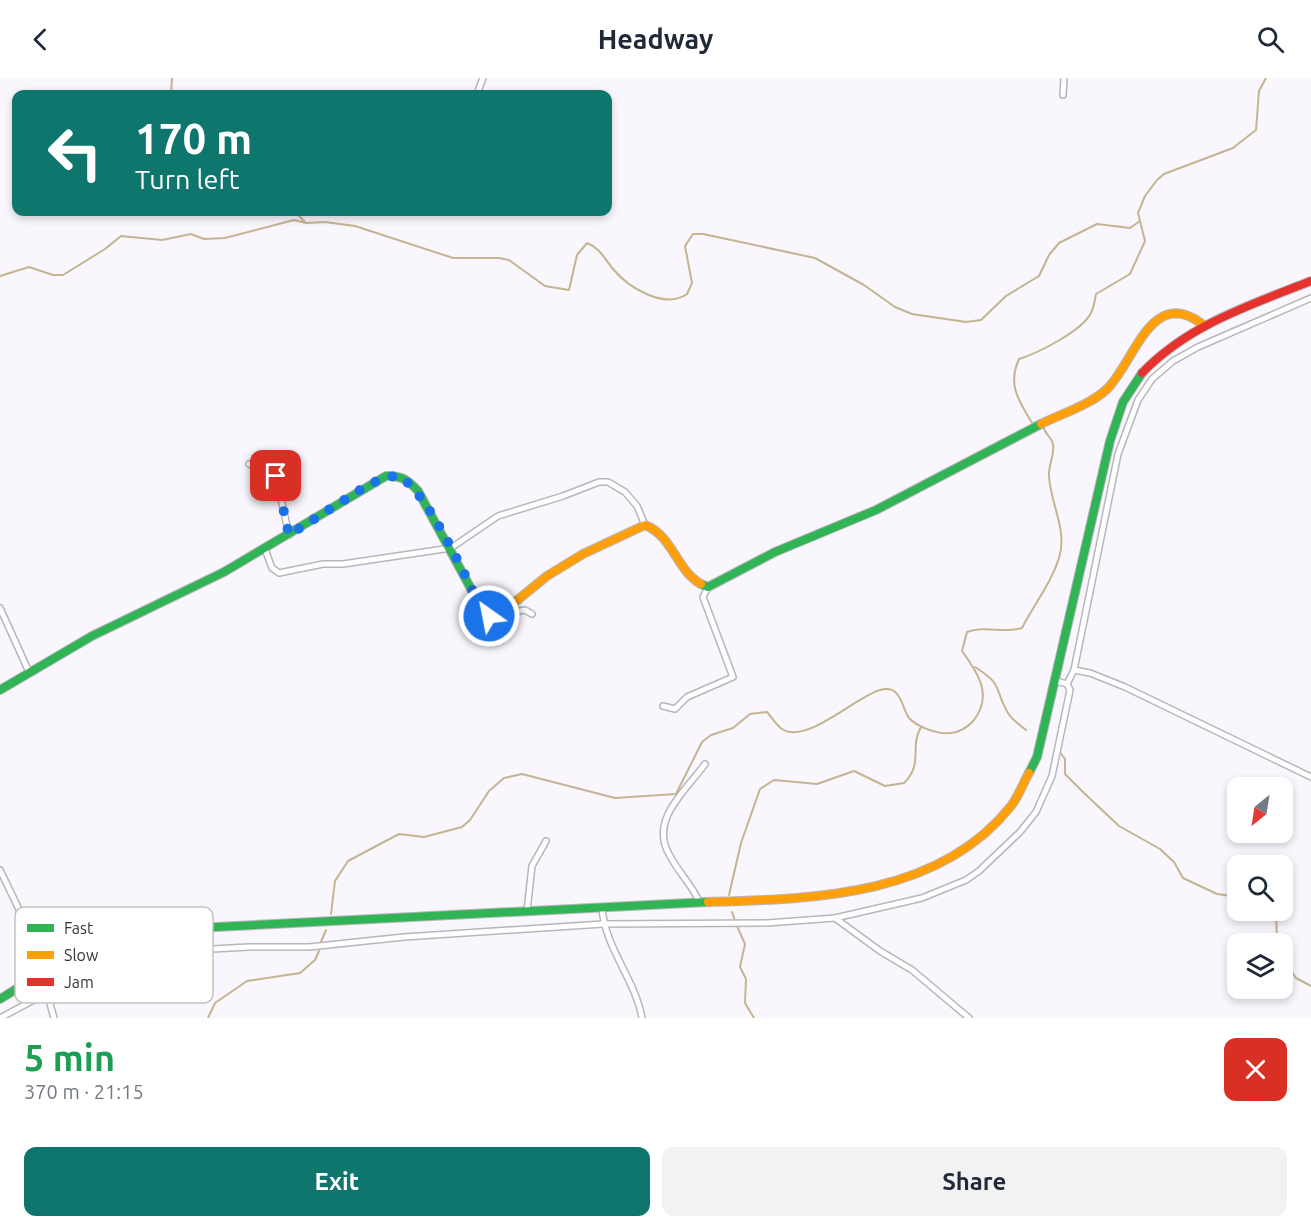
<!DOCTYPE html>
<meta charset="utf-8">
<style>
:root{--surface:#fff;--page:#f2f2f3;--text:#1f2937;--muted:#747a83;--accent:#0f766e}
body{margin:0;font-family:Ubuntu,sans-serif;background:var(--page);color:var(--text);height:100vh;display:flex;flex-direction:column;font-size:22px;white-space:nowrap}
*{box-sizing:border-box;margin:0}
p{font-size:20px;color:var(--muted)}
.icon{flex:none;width:33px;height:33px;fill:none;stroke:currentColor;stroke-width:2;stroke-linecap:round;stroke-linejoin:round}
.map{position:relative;height:940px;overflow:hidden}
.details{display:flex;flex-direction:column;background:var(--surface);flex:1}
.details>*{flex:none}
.top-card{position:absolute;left:12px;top:12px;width:600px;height:126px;border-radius:12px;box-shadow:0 3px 9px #0003;background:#0f766e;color:#fff;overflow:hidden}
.needle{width:39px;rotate:210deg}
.fabs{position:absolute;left:1227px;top:699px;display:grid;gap:12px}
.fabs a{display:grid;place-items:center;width:66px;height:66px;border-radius:12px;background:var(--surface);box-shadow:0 3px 9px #0003;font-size:30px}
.pin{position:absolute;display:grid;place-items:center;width:51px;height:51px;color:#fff;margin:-26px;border-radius:12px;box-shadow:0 3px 9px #0006}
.me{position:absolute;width:66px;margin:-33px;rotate:327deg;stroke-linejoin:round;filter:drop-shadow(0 0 4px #0008)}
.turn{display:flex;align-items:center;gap:21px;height:126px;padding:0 24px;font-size:27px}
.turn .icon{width:78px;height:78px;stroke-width:2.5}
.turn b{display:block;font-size:42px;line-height:51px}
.round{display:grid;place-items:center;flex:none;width:63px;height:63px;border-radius:12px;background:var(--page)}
.head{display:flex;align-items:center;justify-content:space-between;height:102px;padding:0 24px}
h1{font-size:36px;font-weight:700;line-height:45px;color:#1e9e55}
.action{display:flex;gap:12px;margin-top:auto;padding:12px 24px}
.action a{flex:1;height:69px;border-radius:12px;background:var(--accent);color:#fff;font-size:24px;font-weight:700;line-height:69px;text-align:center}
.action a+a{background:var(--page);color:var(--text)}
header{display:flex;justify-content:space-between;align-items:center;height:78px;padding:0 24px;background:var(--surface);font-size:27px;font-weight:700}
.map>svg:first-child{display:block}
</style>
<header><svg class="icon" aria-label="back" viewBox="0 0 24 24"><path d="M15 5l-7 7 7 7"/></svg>Headway<svg class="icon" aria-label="search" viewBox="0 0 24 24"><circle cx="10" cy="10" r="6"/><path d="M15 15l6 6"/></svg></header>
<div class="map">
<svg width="1311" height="940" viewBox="0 0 1311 940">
<rect width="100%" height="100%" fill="#f9f7fd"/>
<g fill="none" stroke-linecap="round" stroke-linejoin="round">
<g stroke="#c4b490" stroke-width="2">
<path d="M171 16 172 0"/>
<path d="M295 134 305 144"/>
<path d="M0 198 29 189 53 197H63L105 171 121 158 162 162 191 156 204 161 225 160 294 142 306 145 325 144 355 148 453 180H499L509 182 545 208 569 212 577 177 587 165C600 170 604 180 613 191 628 209 664 232 687 216L692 205 685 168 693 156H703L815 180 864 207 895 229 912 236 966 244 981 242 1006 218 1039 198 1049 177 1059 165 1097 146 1130 150 1140 143"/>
<path d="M1037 344 1032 345C1019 323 1007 307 1019 281 1038 275 1082 253 1091 235 1094 229 1095 222 1096 216L1130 196 1145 163 1138 135 1145 118 1157 102 1164 96 1233 70 1256 52 1259 13 1266 0"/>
<path d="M975 589C1005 608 993 610 1008 635 1012 642 1020 647 1026 652"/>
<path d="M1059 673 1065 681V696L1085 716 1119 748 1160 771 1174 784 1183 800 1217 816 1238 819"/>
<path d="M729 817 741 765 760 711 774 702 817 706 854 693 885 708 904 705C924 685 909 670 921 649"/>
<path d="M1276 832 1277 866"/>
<path d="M732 834 735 843"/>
<path d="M331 836 335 803 348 783 399 756 424 759 462 749 470 742 489 713 504 700 522 696 615 720 676 716 702 664 711 657 733 650 750 636 767 634C772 640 777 648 782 651 806 667 855 619 880 612 901 606 901 628 909 640 917 649 939 657 951 655 961 654 968 649 974 642 993 617 978 595 962 573L967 554C986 547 1003 556 1022 550 1034 526 1051 506 1059 480 1068 452 1050 425 1049 398 1048 388 1055 376 1053 366 1052 360 1045 356 1044 350"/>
<path d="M737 848 745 866 740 889 746 901 745 925 754 940"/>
<path d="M320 866 326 852"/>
<path d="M1282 879 1296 900 1311 908"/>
<path d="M208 940 215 925 247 903 300 895 315 882 319 873"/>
</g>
<g stroke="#b7b6ba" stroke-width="8">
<g id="street">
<path d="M477 16 483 0"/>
<path d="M1063 17 1064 0"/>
<path d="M249 386 276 398 289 457"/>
<path d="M265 471 272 490 279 495 323 486H343L451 470 498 438 563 418 599 404H608L625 414 637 428 645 447"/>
<path d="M0 530 29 594"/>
<path d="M501 536 525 532 532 536"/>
<path d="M1074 592 1090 595 1125 609 1311 699"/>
<path d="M1056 603 1067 606 1074 592 1118 376 1138 322 1152 301 1173 283 1198 269 1311 220"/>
<path d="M663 628 675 631 687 619 733 599 703 519 708 509"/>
<path d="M0 792 57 910"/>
<path d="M700 825C692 807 679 795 670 778 648 742 686 713 705 686"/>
<path d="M602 830C605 870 635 901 642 940"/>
<path d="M527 833 532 788 546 763"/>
<path d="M835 840 880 873 912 892 969 940"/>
<path d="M47 915 54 940"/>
<path d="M0 940 47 915 104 891 136 880 175 873 249 869H309L404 859 603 846 767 845 835 840 922 820 966 802 979 793 1020 754 1036 734 1052 698 1070 612 1067 606"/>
</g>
</g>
<g stroke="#b7b6ba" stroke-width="10">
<g id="fast">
<path d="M701 506 708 509 775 474 876 432 1041 346"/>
<path d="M0 612 92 558 224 494 386 398C401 397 408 402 418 413L476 520"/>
<path d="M1029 695 1037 679 1110 363 1123 324 1142 295"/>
<path d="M0 921 44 894 84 876 176 851 708 824"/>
</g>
</g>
<g stroke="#b7b6ba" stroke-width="10">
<g id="slow">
<path d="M1041 346C1063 335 1090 327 1107 311 1134 285 1151 207 1202 246"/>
<path d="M476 520 489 538 499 537 547 498 583 476 645 447C673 458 676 492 701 506"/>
<path d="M708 824C813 821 939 819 1011 728 1019 718 1023 705 1029 695"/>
</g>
</g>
<g stroke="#b7b6ba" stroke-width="10">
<path id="jam" d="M1142 295C1188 247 1250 227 1311 203"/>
</g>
<use href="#street" stroke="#fefeff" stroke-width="5"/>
<use href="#fast" stroke="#30b455" stroke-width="8"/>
<use href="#slow" stroke="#ff9f0a" stroke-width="8"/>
<use href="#jam" stroke="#e5322d" stroke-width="8"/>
</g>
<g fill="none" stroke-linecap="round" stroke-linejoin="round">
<path stroke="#1a73e8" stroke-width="10" stroke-dasharray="0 18" d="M276 398 289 457 371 405 397 397C427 411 466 501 483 533L489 538"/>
</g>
<rect x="15" y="829" width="198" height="96" rx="9" fill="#fff" stroke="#c3c2c4" stroke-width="1.5"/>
<rect x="27" y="846" width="27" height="8" fill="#30b455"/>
<rect x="27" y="873" width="27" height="8" fill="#ff9f0a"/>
<rect x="27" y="900" width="27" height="8" fill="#e5322d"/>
<g font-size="16" fill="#363539">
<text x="64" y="856">Fast</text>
<text x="64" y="883">Slow</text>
<text x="64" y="910">Jam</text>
</g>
</svg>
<div class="fabs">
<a><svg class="needle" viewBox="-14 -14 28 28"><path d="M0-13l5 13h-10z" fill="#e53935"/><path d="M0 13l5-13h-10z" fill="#747a83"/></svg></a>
<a><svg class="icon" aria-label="search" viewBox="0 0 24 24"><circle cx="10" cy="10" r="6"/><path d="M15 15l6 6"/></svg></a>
<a><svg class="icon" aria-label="layers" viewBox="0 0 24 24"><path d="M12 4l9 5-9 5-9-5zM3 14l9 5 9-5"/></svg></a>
</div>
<div class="pin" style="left:276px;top:398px;background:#d93025"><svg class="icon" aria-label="arrive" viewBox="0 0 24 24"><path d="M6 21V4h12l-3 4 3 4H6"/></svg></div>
<svg class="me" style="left:489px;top:538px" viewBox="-20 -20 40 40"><circle r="17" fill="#1a73e8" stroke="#fff" stroke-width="3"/><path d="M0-11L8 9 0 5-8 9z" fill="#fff"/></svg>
<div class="top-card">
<div class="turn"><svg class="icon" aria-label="left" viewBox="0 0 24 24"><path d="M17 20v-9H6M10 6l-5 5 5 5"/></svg><div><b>170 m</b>Turn left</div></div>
</div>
</div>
<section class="details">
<div class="head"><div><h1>5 min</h1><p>370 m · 21:15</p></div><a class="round" style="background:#d93025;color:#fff"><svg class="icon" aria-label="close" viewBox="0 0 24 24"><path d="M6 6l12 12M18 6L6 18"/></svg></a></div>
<div class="action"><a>Exit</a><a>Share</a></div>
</section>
